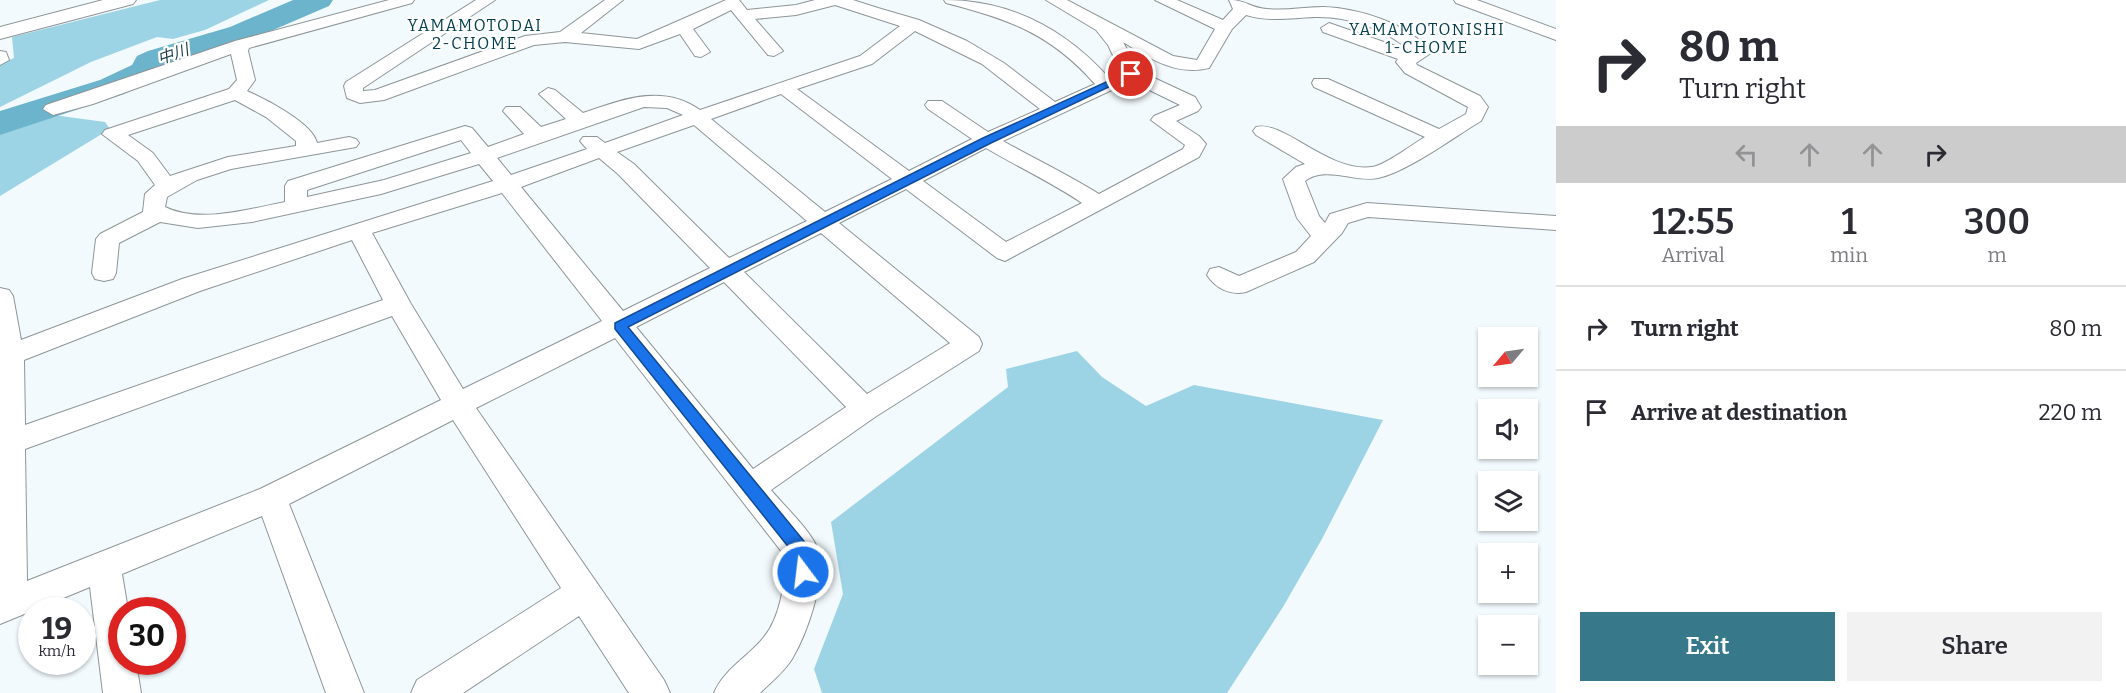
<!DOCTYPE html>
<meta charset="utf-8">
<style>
:root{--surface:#fff;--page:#f2f2f3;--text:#2b2b33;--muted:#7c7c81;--line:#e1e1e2;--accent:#37788b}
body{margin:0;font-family:Bitter,"Noto Sans JP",serif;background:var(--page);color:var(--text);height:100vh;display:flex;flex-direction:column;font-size:22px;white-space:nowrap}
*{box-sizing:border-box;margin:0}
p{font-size:20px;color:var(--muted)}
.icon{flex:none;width:33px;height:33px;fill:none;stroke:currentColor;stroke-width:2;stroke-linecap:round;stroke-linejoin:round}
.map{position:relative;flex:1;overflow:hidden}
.side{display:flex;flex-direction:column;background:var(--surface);width:570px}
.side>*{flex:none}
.hud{background:#fff;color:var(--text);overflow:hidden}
.needle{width:39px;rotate:241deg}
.tools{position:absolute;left:1478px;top:327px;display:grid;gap:12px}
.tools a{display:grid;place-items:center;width:60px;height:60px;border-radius:0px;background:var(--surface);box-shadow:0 2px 4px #0004;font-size:30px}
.speed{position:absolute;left:18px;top:597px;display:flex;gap:12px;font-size:30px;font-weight:700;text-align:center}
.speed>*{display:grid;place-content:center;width:78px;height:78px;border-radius:50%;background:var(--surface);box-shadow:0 2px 4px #0004;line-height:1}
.speed small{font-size:15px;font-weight:400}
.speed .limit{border:9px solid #d22;background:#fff;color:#111}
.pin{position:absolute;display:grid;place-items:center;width:51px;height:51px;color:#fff;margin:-26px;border:3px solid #fff;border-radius:50%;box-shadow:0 2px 6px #0007}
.me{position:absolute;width:66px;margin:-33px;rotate:345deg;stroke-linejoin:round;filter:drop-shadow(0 0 4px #0008)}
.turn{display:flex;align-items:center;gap:21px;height:126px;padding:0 24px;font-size:27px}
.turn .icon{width:78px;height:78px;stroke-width:2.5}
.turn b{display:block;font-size:42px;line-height:51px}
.lanes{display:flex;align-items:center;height:57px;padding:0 24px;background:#0003;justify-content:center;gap:30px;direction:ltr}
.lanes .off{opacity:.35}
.eta{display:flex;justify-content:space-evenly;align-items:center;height:102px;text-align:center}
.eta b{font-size:36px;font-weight:600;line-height:42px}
.primary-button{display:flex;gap:12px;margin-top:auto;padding:12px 24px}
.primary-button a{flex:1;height:69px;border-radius:0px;background:var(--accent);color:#fff;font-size:24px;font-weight:600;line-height:69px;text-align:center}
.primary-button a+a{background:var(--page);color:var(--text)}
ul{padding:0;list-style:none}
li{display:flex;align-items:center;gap:18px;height:84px;padding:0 24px;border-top:2px solid var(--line)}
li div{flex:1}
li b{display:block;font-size:22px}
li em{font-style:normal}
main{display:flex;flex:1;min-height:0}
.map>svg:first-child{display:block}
</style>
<main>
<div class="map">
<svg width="1556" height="693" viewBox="0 0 1556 693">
<rect width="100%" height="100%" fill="#f3fafd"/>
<g fill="#9dd4e5">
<path d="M160 0H269L205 30 173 39 157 37 91 62 0 107V64L14 58 12 37Z"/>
<path d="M46 114 105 122 110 129 0 196V130L23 118Z"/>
<path d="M1077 351 1102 377 1146 406 1194 385 1383 420 1322 539 1283 607 1227 693H822L814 669 843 594 831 522 1008 387 1006 369Z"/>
</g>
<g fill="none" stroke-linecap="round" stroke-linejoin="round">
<path fill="#6bb4cb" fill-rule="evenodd" d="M293 0H333L329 6 252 39 171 65 163 68 158 77 124 94 0 135V111L100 80 132 65 137 56 148 51 230 27Z"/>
<g stroke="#8e9597" stroke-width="2">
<g id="street">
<path d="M389 0H414L412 3 249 48 248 51 255 80 247 91C265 99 313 123 317 143L349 137 356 139 359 143 356 147 231 169 197 180 167 197 165 207C200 224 249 209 285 202V186L288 181 465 126 472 128 488 147 524 134 503 111 506 107H520L541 127 566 119 539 94 548 88 555 90 583 113C621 100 663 83 700 110L860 56 900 26 835 5 796 15 755 19 783 51 774 56 768 55 731 10 693 29 710 52 701 57 695 56 680 34 639 49 565 42 534 45 384 100 360 103 347 98 344 86 346 82 476 0H495L363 88V91L375 90 525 36 560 32 605 0H623L581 33 637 39 726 0H739L747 10 796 5 815 0H853L878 8 919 20 967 41 1004 63 1055 102 1095 84C1051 34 1009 19 946 3L944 0C1010 0 1065 29 1109 78L1121 72 1108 45 1096 30 1046 0H1067L1173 56 1197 60 1215 29 1155 0H1177L1223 20 1233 9 1229 0C1247 0 1250 8 1267 9 1286 11 1304 7 1323 7 1357 8 1410 23 1431 53L1416 63 1417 65 1480 96 1488 107 1481 121C1454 137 1407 172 1378 178 1355 183 1326 165 1305 181L1319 216 1325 223 1330 214 1367 203 1556 216V230L1368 217 1348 223 1342 233 1314 262 1246 292C1231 296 1215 288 1207 275L1210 269 1219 267 1239 276 1296 252 1311 236 1297 218 1283 179 1296 167 1305 164 1256 135 1253 131 1256 127C1284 120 1328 173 1372 167 1386 165 1411 145 1425 137L1314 87 1312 83 1314 79H1328L1439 129 1466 114 1468 107 1405 73 1396 62 1398 59 1323 32 1321 28 1329 23 1410 51C1386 29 1347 16 1315 17 1291 18 1269 22 1246 15L1232 29 1209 68C1177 76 1150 59 1123 42L1139 71 1195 97 1201 107 1198 111 1176 121 1199 136 1206 144 1199 157 1005 261 997 258 906 189 839 223 979 337 982 344 979 351 875 417 771 490C784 506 815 534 819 553 825 582 807 634 792 659 784 672 770 683 760 693H714C724 669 748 657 764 637 780 618 786 581 785 556L615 338 476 408 664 680 670 693H629L579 616 463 693H411L417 680 561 588 453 420 289 504 364 693H326L262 516 122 574 128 610H122V662H136L141 693H103L90 587 0 624V288L9 290 13 296 21 340 182 279 493 181 479 164 381 194 252 222 198 228 160 222 119 243 116 273 113 279 104 281 95 279 92 273 96 239 100 234 143 212 145 194 155 185 138 161 102 134 105 130 229 89 237 80 231 54 93 104 53 115 43 109 46 105 235 41ZM915 31 982 64 1040 109 988 132 942 101H928L925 105 928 109 972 139 909 171 797 89 872 64ZM1131 81 1180 105 1154 116 1151 120 1185 145 1183 149 1099 194C1067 174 1035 159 1003 141ZM781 94 892 179 825 212 711 119ZM235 100 266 117 296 141V146L228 157 170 176 153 153 128 135ZM644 107 667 108 683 115 605 143 597 137H583L580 141 587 149 511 175 497 158ZM694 125 807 221 729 258 634 164 617 152ZM461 140 471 153 384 180 307 197V190ZM986 148C1018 167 1051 182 1082 203L1006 242 923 181ZM599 158 618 174 710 268 623 311 521 187ZM502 193 602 321 463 389 411 304 372 233ZM821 233 950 343 867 394 744 272ZM352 240 383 300 25 425 24 360 200 291ZM724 282 846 407 753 469 636 327ZM392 316 441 400 260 489 27 581 25 449Z"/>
<path d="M1454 0H1477L1556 29V40L1456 3Z"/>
<path d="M0 51 6 52 9 60 0 65Z"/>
</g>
</g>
<g stroke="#8e9597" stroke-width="2">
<path id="secondary" d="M103 0H136L133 4 0 39V27Z"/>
</g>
<use href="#street" fill="#fff" fill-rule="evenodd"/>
<use href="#secondary" fill="#fff" fill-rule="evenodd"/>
</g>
<path fill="#1a73e8" stroke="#114b97" stroke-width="1.5" d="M1128 72 1136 74 991 143 628 327 808 546 812 572 809 577 803 580 797 577 794 554 615 329V323L983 138Z"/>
<g text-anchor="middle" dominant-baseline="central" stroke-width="4.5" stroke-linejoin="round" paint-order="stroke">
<g font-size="16" letter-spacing="1.5" fill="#04404e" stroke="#fff">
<text x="475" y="25">YAMAMOTODAI<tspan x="475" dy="18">2-CHOME</tspan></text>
<text x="1427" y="29">YAMAMOTONISHI<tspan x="1427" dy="18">1-CHOME</tspan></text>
</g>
<g font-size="16" font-style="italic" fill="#1a3d47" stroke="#fff">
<text transform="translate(173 54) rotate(-19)">中川</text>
</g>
</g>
</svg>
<div class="tools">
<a><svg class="needle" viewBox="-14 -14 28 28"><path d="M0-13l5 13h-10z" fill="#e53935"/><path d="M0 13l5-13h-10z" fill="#7c7c81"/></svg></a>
<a><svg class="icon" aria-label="sound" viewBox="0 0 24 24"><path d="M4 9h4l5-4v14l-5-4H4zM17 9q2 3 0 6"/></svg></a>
<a><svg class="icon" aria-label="layers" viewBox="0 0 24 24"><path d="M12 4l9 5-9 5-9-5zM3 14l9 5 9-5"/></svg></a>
<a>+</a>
<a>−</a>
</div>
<div class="speed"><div>19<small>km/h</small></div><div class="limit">30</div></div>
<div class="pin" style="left:1131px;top:74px;background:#d93025"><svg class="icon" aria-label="arrive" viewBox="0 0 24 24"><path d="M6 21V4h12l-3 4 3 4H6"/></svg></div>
<svg class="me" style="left:803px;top:572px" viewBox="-20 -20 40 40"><circle r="17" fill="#1a73e8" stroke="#fff" stroke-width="3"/><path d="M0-11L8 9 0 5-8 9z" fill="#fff"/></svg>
</div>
<section class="side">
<div class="hud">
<div class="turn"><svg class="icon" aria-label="right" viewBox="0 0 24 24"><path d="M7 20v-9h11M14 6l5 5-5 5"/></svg><div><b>80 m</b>Turn right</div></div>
<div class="lanes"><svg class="icon off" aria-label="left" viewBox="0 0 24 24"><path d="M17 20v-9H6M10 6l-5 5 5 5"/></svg><svg class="icon off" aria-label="ahead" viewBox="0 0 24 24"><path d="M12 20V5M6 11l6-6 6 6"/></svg><svg class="icon off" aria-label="ahead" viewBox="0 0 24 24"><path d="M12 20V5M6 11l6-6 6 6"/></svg><svg class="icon" aria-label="right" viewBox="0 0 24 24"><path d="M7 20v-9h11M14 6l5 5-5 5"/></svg></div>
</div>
<div class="eta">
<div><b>12:55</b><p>Arrival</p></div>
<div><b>1</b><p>min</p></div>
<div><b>300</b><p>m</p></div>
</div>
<ul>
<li><svg class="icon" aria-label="right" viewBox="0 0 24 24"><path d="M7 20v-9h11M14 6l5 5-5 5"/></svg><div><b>Turn right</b></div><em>80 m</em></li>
<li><svg class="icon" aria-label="arrive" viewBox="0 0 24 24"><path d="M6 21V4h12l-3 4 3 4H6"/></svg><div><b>Arrive at destination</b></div><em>220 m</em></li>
</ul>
<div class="primary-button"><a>Exit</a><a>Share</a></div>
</section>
</main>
